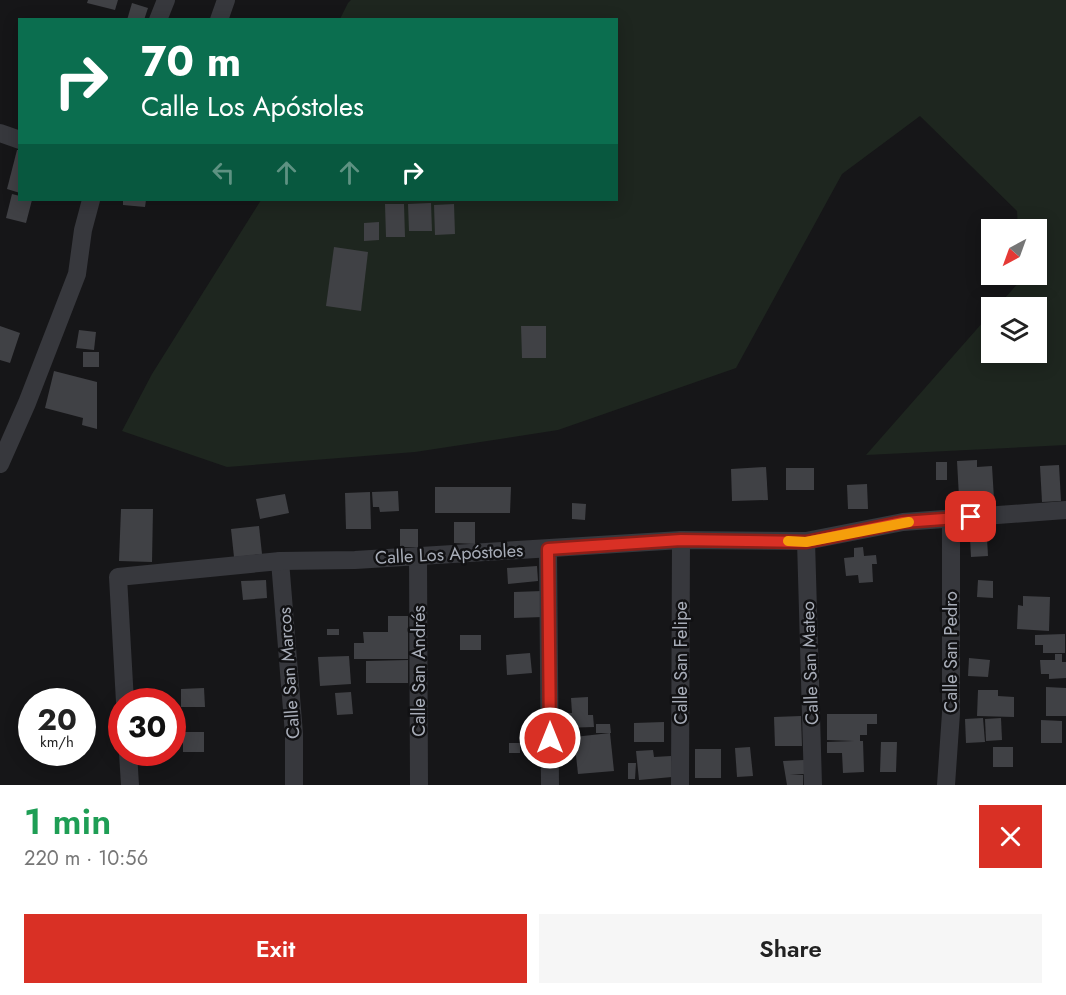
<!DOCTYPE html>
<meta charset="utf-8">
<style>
:root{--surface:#fff;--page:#f6f6f6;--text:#222;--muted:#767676;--accent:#d93025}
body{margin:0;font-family:Jost,sans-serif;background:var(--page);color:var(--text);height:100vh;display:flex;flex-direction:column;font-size:22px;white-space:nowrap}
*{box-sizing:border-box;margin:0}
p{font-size:20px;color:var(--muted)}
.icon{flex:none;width:33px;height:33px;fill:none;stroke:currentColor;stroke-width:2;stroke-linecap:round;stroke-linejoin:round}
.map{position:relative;height:785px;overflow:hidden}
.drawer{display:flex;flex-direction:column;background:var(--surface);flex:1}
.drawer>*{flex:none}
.hud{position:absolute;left:18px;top:18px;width:600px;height:183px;border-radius:0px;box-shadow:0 3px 15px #0003;background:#0b6e4f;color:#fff;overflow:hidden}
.needle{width:39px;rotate:221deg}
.buttons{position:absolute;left:981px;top:219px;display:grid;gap:12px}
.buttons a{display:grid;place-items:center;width:66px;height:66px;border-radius:0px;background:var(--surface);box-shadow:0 3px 15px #0003;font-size:30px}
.speed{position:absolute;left:18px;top:688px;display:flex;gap:12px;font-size:30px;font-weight:700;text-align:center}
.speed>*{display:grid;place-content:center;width:78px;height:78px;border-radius:50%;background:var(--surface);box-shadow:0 3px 15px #0003;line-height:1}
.speed small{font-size:15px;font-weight:400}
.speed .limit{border:9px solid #d22;background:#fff;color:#111}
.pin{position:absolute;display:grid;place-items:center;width:51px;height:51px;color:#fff;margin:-26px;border-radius:12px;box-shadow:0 3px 9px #0006}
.me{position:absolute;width:66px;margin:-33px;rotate:0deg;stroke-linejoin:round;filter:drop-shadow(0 0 4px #0008)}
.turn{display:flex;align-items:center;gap:21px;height:126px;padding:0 24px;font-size:27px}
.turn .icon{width:78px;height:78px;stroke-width:2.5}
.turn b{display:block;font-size:42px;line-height:51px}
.lanes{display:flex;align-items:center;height:57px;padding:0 24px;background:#0003;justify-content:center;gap:30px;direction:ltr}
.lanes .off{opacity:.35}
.round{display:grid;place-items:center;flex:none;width:63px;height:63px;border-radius:0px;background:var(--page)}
.head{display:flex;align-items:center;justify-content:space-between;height:102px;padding:0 24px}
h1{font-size:36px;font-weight:600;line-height:45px;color:#1e9e55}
.cta{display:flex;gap:12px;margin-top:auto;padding:12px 24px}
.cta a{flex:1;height:69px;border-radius:0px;background:var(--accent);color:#fff;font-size:24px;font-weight:600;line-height:69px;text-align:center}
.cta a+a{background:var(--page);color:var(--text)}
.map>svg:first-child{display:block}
</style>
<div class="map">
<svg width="1066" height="785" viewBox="0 0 1066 785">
<rect width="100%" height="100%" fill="#161618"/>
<path fill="#1e261f" d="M351 0H1066V445L866 455 991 313 992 352H1036V308L997 307 1019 282V275L1036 274V230L1018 229 1017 211 920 116 842 174 736 368 558 430 415 452 227 467 122 431 152 374 261 200H616V20L340 19 348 3Z"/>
<g fill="#404145">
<path d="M88 0H118L115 10 87 3Z"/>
<path d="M132 3 148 8 144 20H127Z"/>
<path d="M17 150H20V193L7 189Z"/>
<path d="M12 194 20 196V200H32L26 223 6 218Z"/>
<path d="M123 200H146L145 207 123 205Z"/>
<path d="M431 203 432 231H409L408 204Z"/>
<path d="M385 204H404L405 237H386Z"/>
<path d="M454 204 455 234 435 235 434 205Z"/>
<path d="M379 222V240L364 241V223Z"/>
<path d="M334 247 368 252 361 311 326 306Z"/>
<path d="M0 326 20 333 10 363 0 360Z"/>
<path d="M521 326H546V358H522Z"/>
<path d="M79 330 96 332 94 350 76 348Z"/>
<rect x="83" y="352" width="16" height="15"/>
<path d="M54 371 97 382V429L82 425 83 418 45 408Z"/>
<path d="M977 460V467L992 466 994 499 976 500V505L949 506V497H959L957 461Z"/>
<rect x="936" y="462" width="11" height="18"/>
<path d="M1059 465 1061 501 1042 502 1040 466Z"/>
<path d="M766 467 768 500 732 501 731 469Z"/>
<rect x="786" y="468" width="28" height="22"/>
<path d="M867 484 868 509H848L847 485Z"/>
<path d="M435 487H511L510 513H435Z"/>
<path d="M398 491 399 511 380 512 379 507H373L372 492Z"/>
<path d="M370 492 371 529H346L345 493Z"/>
<path d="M285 494 289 513 260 519 256 499Z"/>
<path d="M572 503 586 504 585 520 572 519Z"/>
<path d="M121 509H153L152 562 119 561Z"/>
<path d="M454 522H475V544L454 543Z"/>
<path d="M259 526 262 554 234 557 231 529Z"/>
<rect x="400" y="529" width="18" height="18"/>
<path d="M970 538H987L988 556 971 557Z"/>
<path d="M863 547 864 556 876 555 877 564H872L873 582 859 583 858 575 846 576 844 558 854 557V548Z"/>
<path d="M537 566 538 581 508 584 507 568Z"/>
<path d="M266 580 267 598 243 600 241 581Z"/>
<path d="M978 580 993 581V598L977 597Z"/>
<path d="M542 591 543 617 514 618V592Z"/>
<path d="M1023 596 1050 597 1049 631 1017 629 1018 605 1023 606Z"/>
<path d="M388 616H408V659H354V643H364L363 632H388Z"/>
<rect x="327" y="629" width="12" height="6"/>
<path d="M1065 634V653H1043V645H1035V635Z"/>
<rect x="460" y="635" width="21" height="15"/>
<path d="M530 653 532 673 507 675 506 655Z"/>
<path d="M1055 654H1062V662H1066V678L1049 679V674H1041L1040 660H1055Z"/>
<path d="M349 656 351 684 320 686 318 657Z"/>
<path d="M969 658 990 660 988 677 968 676Z"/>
<path d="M408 660V683H366V661Z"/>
<path d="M1046 687 1066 688V716H1046Z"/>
<path d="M204 688 205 707H181V689Z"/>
<path d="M978 690H998V696L1014 697V717L977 716Z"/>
<path d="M351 692 353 714 337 715 335 693Z"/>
<path d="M588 697V715H593L594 727 562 728 561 713H572L571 698Z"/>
<path d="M827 714H877V724H867V735H860V741H863L864 772 843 773 842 753H827V742L854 741 827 740Z"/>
<path d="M801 716 802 746H775L774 717Z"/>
<path d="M983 718 985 742 966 743 965 719Z"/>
<path d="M1001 718 1002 740 986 741 985 719Z"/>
<path d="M1041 720 1062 721V743H1041Z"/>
<path d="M664 722V742H634V723Z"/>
<path d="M596 724H610L611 733H596Z"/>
<rect x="183" y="732" width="21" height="20"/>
<path d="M610 733 614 771 578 774 574 737Z"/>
<path d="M881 742H897L896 772H880Z"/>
<rect x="509" y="743" width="11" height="10"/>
<path d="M750 747 753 776 737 777 735 748Z"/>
<rect x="993" y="747" width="20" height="20"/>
<rect x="695" y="749" width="26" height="29"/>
<path d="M653 750 654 757 671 756 672 777 639 780 636 751Z"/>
<path d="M804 760 805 774H790L803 775V785H787L783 761Z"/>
<path d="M628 763H636L635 779H628Z"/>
</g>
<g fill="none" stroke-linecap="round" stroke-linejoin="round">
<g stroke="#37383d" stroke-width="18">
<path d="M158 20 166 0"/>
<path d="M219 20 226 0"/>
<path d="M0 133 20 140"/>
<path d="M0 464 27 403 77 274 83 230 91 200"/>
<path d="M806 541 813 785"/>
<path d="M548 549 550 785"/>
<path d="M418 556 419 785"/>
<path d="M280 561 294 734V785"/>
<path d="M125 702 118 577 280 561 355 560 681 540 806 541 903 522 1066 510"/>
<path d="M128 753 130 785"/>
<path d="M680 785 681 540"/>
<path d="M946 785 951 713V519"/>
</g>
</g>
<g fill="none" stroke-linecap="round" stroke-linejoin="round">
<g stroke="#8d1f18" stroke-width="15">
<path id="route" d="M550 738 548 549 681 540 806 542 903 522 971 517"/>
</g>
<use href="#route" stroke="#d93025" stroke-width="10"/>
<path stroke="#f59e0b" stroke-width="10" d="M788 541 806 542 909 522"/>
</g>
<g text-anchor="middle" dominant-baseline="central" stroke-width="5" stroke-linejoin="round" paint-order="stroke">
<g font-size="18" fill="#a8adb8" stroke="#111113">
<text transform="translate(449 554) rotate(-3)">Calle Los Apóstoles</text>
<text transform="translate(951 652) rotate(-90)">Calle San Pedro</text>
<text transform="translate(681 663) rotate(-90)">Calle San Felipe</text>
<text transform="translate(810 663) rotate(-92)">Calle San Mateo</text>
<text transform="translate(419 671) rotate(-90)">Calle San Andrés</text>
<text transform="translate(289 673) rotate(-94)">Calle San Marcos</text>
</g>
</g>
</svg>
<div class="buttons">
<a><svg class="needle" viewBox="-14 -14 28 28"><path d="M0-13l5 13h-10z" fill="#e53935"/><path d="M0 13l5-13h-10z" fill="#767676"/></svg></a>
<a><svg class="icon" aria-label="layers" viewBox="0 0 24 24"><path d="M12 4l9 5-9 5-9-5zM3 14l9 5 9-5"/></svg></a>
</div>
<div class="speed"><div>20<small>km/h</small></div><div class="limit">30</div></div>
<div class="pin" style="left:971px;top:517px;background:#d93025"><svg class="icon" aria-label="arrive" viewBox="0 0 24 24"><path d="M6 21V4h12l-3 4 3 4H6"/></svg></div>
<svg class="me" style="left:550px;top:738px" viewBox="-20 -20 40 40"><circle r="17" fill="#d93025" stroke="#fff" stroke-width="3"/><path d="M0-11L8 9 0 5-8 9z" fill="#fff"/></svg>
<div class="hud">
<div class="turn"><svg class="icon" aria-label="right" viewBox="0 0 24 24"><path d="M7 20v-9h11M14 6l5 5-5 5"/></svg><div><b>70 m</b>Calle Los Apóstoles</div></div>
<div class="lanes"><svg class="icon off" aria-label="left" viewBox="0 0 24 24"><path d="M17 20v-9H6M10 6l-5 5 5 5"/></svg><svg class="icon off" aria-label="ahead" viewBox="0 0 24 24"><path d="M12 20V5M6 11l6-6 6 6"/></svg><svg class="icon off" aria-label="ahead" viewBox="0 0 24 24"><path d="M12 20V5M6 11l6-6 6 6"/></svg><svg class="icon" aria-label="right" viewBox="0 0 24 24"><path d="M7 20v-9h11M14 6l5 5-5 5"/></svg></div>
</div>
</div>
<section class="drawer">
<div class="head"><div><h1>1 min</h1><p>220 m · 10:56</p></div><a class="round" style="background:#d93025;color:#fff"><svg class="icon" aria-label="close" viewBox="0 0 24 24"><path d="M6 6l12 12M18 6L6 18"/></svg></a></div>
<div class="cta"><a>Exit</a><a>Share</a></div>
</section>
